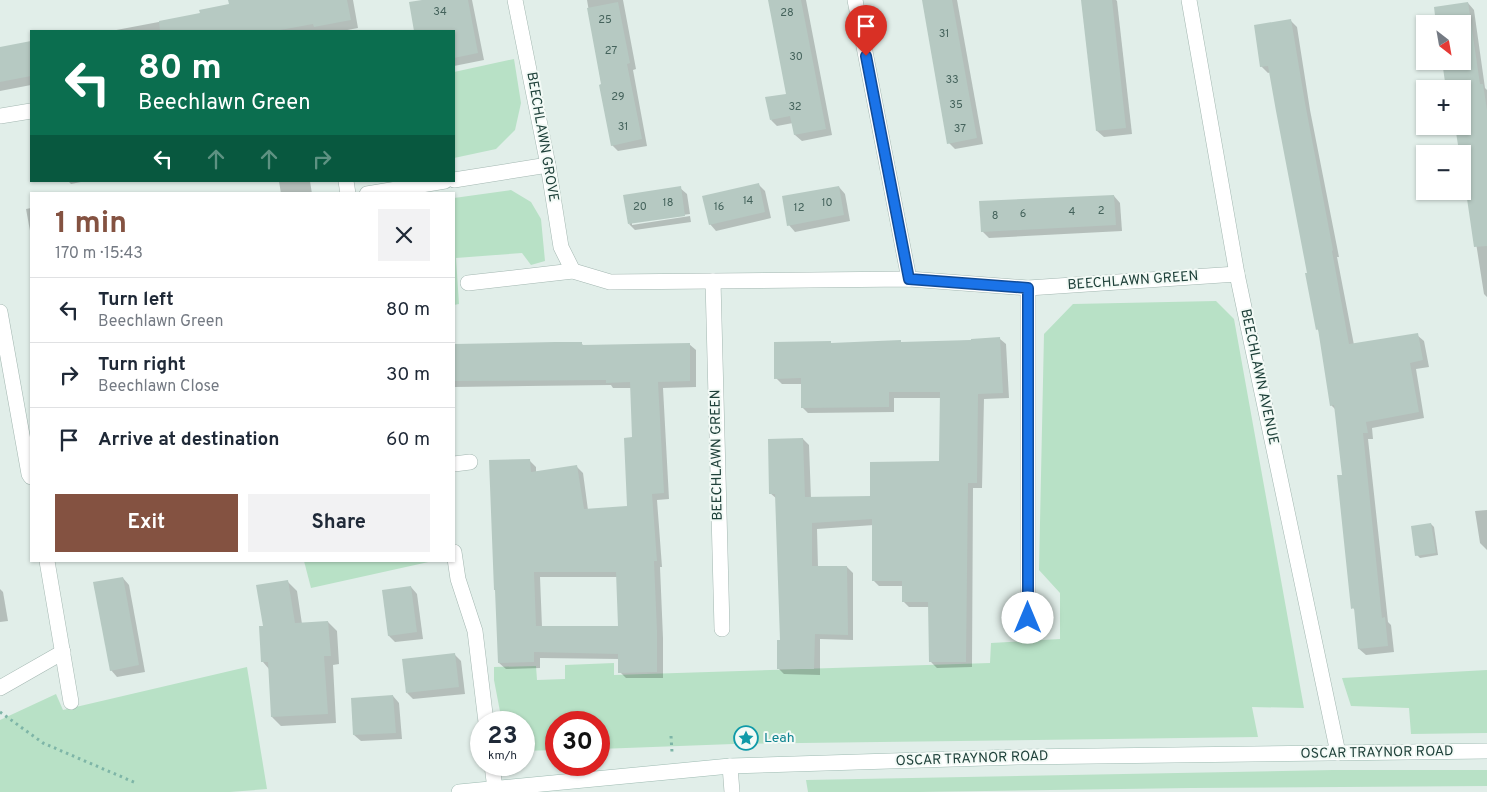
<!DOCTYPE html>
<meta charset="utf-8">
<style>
:root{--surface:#fff;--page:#f2f2f3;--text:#1f2937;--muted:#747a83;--line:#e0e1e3;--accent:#845241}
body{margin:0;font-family:Overpass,sans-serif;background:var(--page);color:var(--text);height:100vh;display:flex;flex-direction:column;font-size:19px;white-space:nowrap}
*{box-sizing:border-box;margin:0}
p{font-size:16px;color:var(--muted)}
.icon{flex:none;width:28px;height:28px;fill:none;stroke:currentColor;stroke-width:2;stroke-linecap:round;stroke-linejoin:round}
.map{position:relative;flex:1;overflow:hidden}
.panel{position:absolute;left:30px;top:192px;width:425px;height:370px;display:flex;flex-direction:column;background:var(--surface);border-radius:0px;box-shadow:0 1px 4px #0004}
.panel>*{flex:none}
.banner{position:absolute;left:30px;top:30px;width:425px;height:152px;border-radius:0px;box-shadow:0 1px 4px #0004;background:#0b6e4f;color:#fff;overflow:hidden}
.needle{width:32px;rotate:149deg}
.fabs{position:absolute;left:1416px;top:15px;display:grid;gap:10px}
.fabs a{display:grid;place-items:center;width:55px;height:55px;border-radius:0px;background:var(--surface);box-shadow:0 1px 4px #0004;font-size:25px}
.speed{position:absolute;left:470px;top:711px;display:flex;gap:10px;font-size:25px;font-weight:700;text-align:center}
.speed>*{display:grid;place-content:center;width:65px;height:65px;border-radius:50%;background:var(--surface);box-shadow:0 1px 4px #0004;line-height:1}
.speed small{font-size:12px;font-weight:400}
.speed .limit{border:8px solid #d22;background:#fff;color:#111}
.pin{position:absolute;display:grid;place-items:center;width:42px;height:42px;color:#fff;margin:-51px -21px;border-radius:50% 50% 50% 0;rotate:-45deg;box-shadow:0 0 5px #0007}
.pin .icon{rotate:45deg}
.me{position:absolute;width:55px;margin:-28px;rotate:0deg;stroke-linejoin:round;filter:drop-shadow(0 0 4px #0008)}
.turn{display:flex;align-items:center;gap:18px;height:105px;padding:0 25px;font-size:22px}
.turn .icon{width:65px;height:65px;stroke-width:2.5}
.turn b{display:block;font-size:35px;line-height:42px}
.lanes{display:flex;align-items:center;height:48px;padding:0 25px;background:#0003;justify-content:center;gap:25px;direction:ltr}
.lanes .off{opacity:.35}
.round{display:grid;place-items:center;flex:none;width:52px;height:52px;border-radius:0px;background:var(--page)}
.headline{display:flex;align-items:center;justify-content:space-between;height:85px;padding:0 25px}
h1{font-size:30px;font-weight:700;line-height:38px;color:var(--accent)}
.primary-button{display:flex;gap:10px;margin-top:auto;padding:10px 25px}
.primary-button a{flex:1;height:58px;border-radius:0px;background:var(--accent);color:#fff;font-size:20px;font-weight:700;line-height:58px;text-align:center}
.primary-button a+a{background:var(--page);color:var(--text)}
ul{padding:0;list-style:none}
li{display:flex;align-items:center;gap:15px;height:65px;padding:0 25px;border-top:1px solid var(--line)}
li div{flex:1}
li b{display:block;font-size:19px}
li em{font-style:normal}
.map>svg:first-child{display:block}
</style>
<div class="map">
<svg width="1487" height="792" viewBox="0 0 1487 792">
<rect width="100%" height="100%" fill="#e1eee9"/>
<g fill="#b8e1c6">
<path d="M514 59 521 103 515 130 496 149 454 158V72Z"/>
<path d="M511 190 531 202 541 219 545 261 531 265 522 253 456 258 459 304 454 305V198Z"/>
<path d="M1216 301 1234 319 1304 708 1252 707 1258 737 733 744 599 749V722H556V750L524 751V722H502L494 680V667L536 666 537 680 565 679V665L614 663V675L990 663 991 643 1060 639V593L1039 570 1044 334 1073 304Z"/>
<path d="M304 561H433L311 588Z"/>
<path d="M247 667 267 789 230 792H0V720L56 694 63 710Z"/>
<path d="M1487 670V733L1411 734 1409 708 1351 706 1342 678Z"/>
<path d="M1333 770H1487V786L1191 788 919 792H808L806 780Z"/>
</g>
<g fill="#0003" fill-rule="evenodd">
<path d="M229 0H353L358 28 342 31H111L201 14 230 5Z"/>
<path d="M428 0H472L484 60 454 66V31H416L410 3Z"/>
<path d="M587 0H623L636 69 633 70 647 146 618 151 612 145Z"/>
<path d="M769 0H806L832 135 802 141 795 135 793 123 777 126 771 120 788 95Z"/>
<path d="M923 0H957L983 144 955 149 949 143Z"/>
<path d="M1083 0H1116L1117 1 1132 134 1104 137 1097 131Z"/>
<path d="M1468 3 1474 10 1485 88 1487 90V297L1484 294 1461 147 1459 144 1462 126V61Z"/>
<path d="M1291 21 1297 27 1310 110 1339 257H1337L1354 345 1417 335 1424 341 1429 367 1416 369 1424 418 1372 428 1373 439H1368L1388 622 1391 625 1394 652 1366 655 1359 649 1355 610 1353 608 1344 476 1336 410 1331 405 1319 331 1317 329 1309 274 1271 72 1268 73 1261 66Z"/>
<path d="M31 43V85L0 91V49Z"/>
<path d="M68 181H86L71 184Z"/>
<path d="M279 181H310L312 194H281Z"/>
<path d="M758 184 765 191 771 218 716 231 710 224Z"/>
<path d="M839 187 845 194 850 221 795 232 789 225Z"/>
<path d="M680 188 687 194 690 214 632 222V225L690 216 691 222 635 230 629 224Z"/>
<path d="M1114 196 1120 203 1122 231 989 238 982 231Z"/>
<path d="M31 208V236L26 209Z"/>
<path d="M1000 339 1006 344 1009 398 984 399 982 488H973L972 667 937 668 931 662 930 607H909L903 601V586H879L873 580 874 525 817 529 818 567H847L853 573V640L820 639V675L784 674 778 668 781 642 777 499 770 493 803 439 809 445 811 499 871 497 940 463 941 398H894V412L808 413 802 407V384H782L776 378 830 342 832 344 901 342 903 344Z"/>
<path d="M555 343H581L584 346 689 344 696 350V387L663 388 669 499 657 500 662 567H660L663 638V678H626L620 672 619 659 540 658V668L506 669 499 663 497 591 530 461 536 467V472L577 467 583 473 588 510 629 507 634 438 632 388H613L611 385 454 387V345ZM540 577H618L620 627H542Z"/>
<path d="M1487 510V550L1480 543 1475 511Z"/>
<path d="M1431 524 1434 527 1438 555 1420 558 1417 555Z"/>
<path d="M123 578 129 585 145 672 117 677 111 670Z"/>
<path d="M288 582 297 591 302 624 328 622 337 631 339 664 333 665 336 723 281 726 272 717 269 669 263 662 264 627Z"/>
<path d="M411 587 417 594 423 639 395 642 389 636 383 591Z"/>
<path d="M0 589 3 592 8 621 0 622Z"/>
<path d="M454 654 461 661 465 694 413 699 407 693Z"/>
<path d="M393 696 399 703 402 739 361 741 354 735Z"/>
</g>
<g fill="#b6c9c2" fill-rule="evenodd">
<path d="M228 0H347L351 20 314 27 313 24 275 31H160L159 21 200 13 199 10 229 4Z"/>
<path d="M422 0H468L478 53 454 58V31H414L409 2Z"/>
<path d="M768 0H801L826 129 794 135 790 116 770 120 765 97 786 94Z"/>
<path d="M922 0H952L977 138 947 144Z"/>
<path d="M1081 0H1112L1126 128 1096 131Z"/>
<path d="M618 2 630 63 627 64 642 139 611 146 599 85 601 84 587 8Z"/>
<path d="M1468 2 1480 84H1483L1487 110V246L1474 247 1462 164V154H1461L1460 145H1458L1455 126H1462V89H1446L1442 61H1462V24H1436L1434 7Z"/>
<path d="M1291 19 1305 103 1333 250 1332 251 1349 344 1418 333 1423 360 1410 363 1419 412 1366 422 1368 433H1363L1382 618 1385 617 1388 646 1358 649 1354 608 1351 609 1337 475H1342L1334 405 1330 406 1318 329 1316 330 1305 273H1307L1276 111 1268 66 1260 67 1254 25Z"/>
<path d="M31 41V76L0 82V47Z"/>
<path d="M759 183 765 212 709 225 702 196Z"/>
<path d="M681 186 685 216 628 224 623 195Z"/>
<path d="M839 186 844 215 787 226 782 196Z"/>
<path d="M1114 195 1116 225 981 232 979 201Z"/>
<path d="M1000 337 1003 393 978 394 977 483H968L966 662H929L928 602H902V581H872V519L812 523V566H847L848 635 815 634 814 669H777V640H780L775 494H769L768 439 803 438 805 497 870 496V462L939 461 940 392H889V407L801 408V378L774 379V342L831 341V343L901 340V342L971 340V339Z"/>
<path d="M555 342H582V345L690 343V381L658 382 664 493 652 494 657 561H654L657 631V672L618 673V654L534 652V662L498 663 495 590H494L489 460 530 459 531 472 577 465 584 509 627 506 624 438 632 437 630 382 606 383V380L454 381V344ZM534 572H616L618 626H536Z"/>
<path d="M1431 523 1436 553 1415 556 1411 526Z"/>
<path d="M123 577 139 665 110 671 93 582Z"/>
<path d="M288 580 295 623 328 621 331 656H324L328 714 271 717 268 662H261L259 626H263L256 585Z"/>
<path d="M411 586 417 632 388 636 382 590Z"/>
<path d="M455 653 459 687 406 693 402 659Z"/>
<path d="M393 695 396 733 353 735 351 698Z"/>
</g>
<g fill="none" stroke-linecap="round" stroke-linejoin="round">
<g stroke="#a3b7b1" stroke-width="16">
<g id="minor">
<path d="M515 0 548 165 561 247 573 271"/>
<path d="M855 0 909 279"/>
<path d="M1189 0 1237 274 1338 753"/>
<path d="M0 116 31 111"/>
<path d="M454 180 548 165"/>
<path d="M346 181 348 194"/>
<path d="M367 194 445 181"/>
<path d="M713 281 722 629"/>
<path d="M468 283 573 271 610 282 909 279 1028 288 1237 274"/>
<path d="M1028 288V618"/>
<path d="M0 312 29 474 31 477"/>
<path d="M454 464 470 462"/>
<path d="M454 552 458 579 475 631 486 722"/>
<path d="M47 561 71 702"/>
<path d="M0 688 63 652"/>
<path d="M492 765 495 789"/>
<path d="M730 766 732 792"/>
</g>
</g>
<g stroke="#9ebbb2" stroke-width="16">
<path id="secondary" d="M459 792 730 766 1019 757 1487 751"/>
</g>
<g stroke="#7eb5a7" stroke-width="3" stroke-dasharray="2.5 4" stroke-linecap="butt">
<path d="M0 712 43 743 136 783"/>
<path d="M671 736 672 752"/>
</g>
<use href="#minor" stroke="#fff" stroke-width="15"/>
<use href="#secondary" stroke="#fff" stroke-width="15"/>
</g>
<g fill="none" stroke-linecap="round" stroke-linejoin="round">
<g stroke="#114b97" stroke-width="12">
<path id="route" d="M866 56 909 279 1028 288V618"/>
</g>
<use href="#route" stroke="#1a73e8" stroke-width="9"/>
</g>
<defs>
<g id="sight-ring" transform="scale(1.25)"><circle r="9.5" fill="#f3faf6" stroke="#0f9aa8" stroke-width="1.5"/><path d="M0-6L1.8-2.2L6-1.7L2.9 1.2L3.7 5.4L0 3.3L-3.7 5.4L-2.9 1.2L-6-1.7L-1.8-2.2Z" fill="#0f9aa8"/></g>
</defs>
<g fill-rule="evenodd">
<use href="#sight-ring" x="746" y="738"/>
</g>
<g text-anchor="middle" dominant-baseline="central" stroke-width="4" stroke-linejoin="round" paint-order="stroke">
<g font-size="11" fill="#45635c">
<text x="440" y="12">34</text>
<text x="787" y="13">28</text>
<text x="605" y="20">25</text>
<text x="944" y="34">31</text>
<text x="611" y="51">27</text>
<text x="796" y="57">30</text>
<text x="952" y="80">33</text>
<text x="618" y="97">29</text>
<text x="956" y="105">35</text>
<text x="795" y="107">32</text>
<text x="623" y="127">31</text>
<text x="960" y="129">37</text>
<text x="748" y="201">14</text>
<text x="668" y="203">18</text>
<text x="827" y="203">10</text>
<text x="640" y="207">20</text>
<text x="719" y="207">16</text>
<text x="799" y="208">12</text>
<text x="1101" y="211">2</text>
<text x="1072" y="212">4</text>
<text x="1023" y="214">6</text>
<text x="995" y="216">8</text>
</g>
<g font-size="14" fill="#1f413a" stroke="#f3faf6">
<text transform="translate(542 137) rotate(80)">BEECHLAWN GROVE</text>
<text transform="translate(1133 281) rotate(-4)">BEECHLAWN GREEN</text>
<text transform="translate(1259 377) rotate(78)">BEECHLAWN AVENUE</text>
<text transform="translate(717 455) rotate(-91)">BEECHLAWN GREEN</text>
<text transform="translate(1377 753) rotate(-1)">OSCAR TRAYNOR ROAD</text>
<text transform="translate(972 759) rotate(-2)">OSCAR TRAYNOR ROAD</text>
</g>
<g font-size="14" fill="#0d838f" stroke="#f3faf6" text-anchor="start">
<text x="764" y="738">Leah</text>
</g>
</g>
</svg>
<div class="fabs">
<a><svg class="needle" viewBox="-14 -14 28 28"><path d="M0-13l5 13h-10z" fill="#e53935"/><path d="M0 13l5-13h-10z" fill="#747a83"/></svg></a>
<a>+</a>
<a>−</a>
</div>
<div class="speed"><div>23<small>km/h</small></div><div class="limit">30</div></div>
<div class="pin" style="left:866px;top:56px;background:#d93025"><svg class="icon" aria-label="arrive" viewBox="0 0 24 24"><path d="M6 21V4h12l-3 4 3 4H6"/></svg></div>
<svg class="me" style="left:1028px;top:618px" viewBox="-20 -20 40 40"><circle r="19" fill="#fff"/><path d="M0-13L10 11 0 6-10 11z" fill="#1a73e8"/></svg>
<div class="banner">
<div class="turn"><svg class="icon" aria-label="left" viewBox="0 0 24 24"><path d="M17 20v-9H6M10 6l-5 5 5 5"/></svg><div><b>80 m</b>Beechlawn Green</div></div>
<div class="lanes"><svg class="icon" aria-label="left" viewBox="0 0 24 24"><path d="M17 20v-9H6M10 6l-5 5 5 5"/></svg><svg class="icon off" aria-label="ahead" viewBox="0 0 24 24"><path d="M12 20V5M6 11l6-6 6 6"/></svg><svg class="icon off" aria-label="ahead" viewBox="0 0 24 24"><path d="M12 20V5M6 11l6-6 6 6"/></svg><svg class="icon off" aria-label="right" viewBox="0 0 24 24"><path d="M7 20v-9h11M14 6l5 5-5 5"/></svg></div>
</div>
<section class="panel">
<div class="headline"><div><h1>1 min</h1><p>170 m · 15:43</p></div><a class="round"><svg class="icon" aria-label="close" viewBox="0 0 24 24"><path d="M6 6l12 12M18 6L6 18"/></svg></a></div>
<ul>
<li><svg class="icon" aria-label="left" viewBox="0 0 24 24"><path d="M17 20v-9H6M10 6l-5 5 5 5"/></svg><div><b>Turn left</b><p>Beechlawn Green</p></div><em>80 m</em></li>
<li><svg class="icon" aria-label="right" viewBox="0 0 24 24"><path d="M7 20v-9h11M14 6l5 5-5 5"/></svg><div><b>Turn right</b><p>Beechlawn Close</p></div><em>30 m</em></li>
<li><svg class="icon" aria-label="arrive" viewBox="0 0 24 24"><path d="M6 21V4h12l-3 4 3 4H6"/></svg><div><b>Arrive at destination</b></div><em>60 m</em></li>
</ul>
<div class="primary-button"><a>Exit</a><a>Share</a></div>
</section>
</div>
